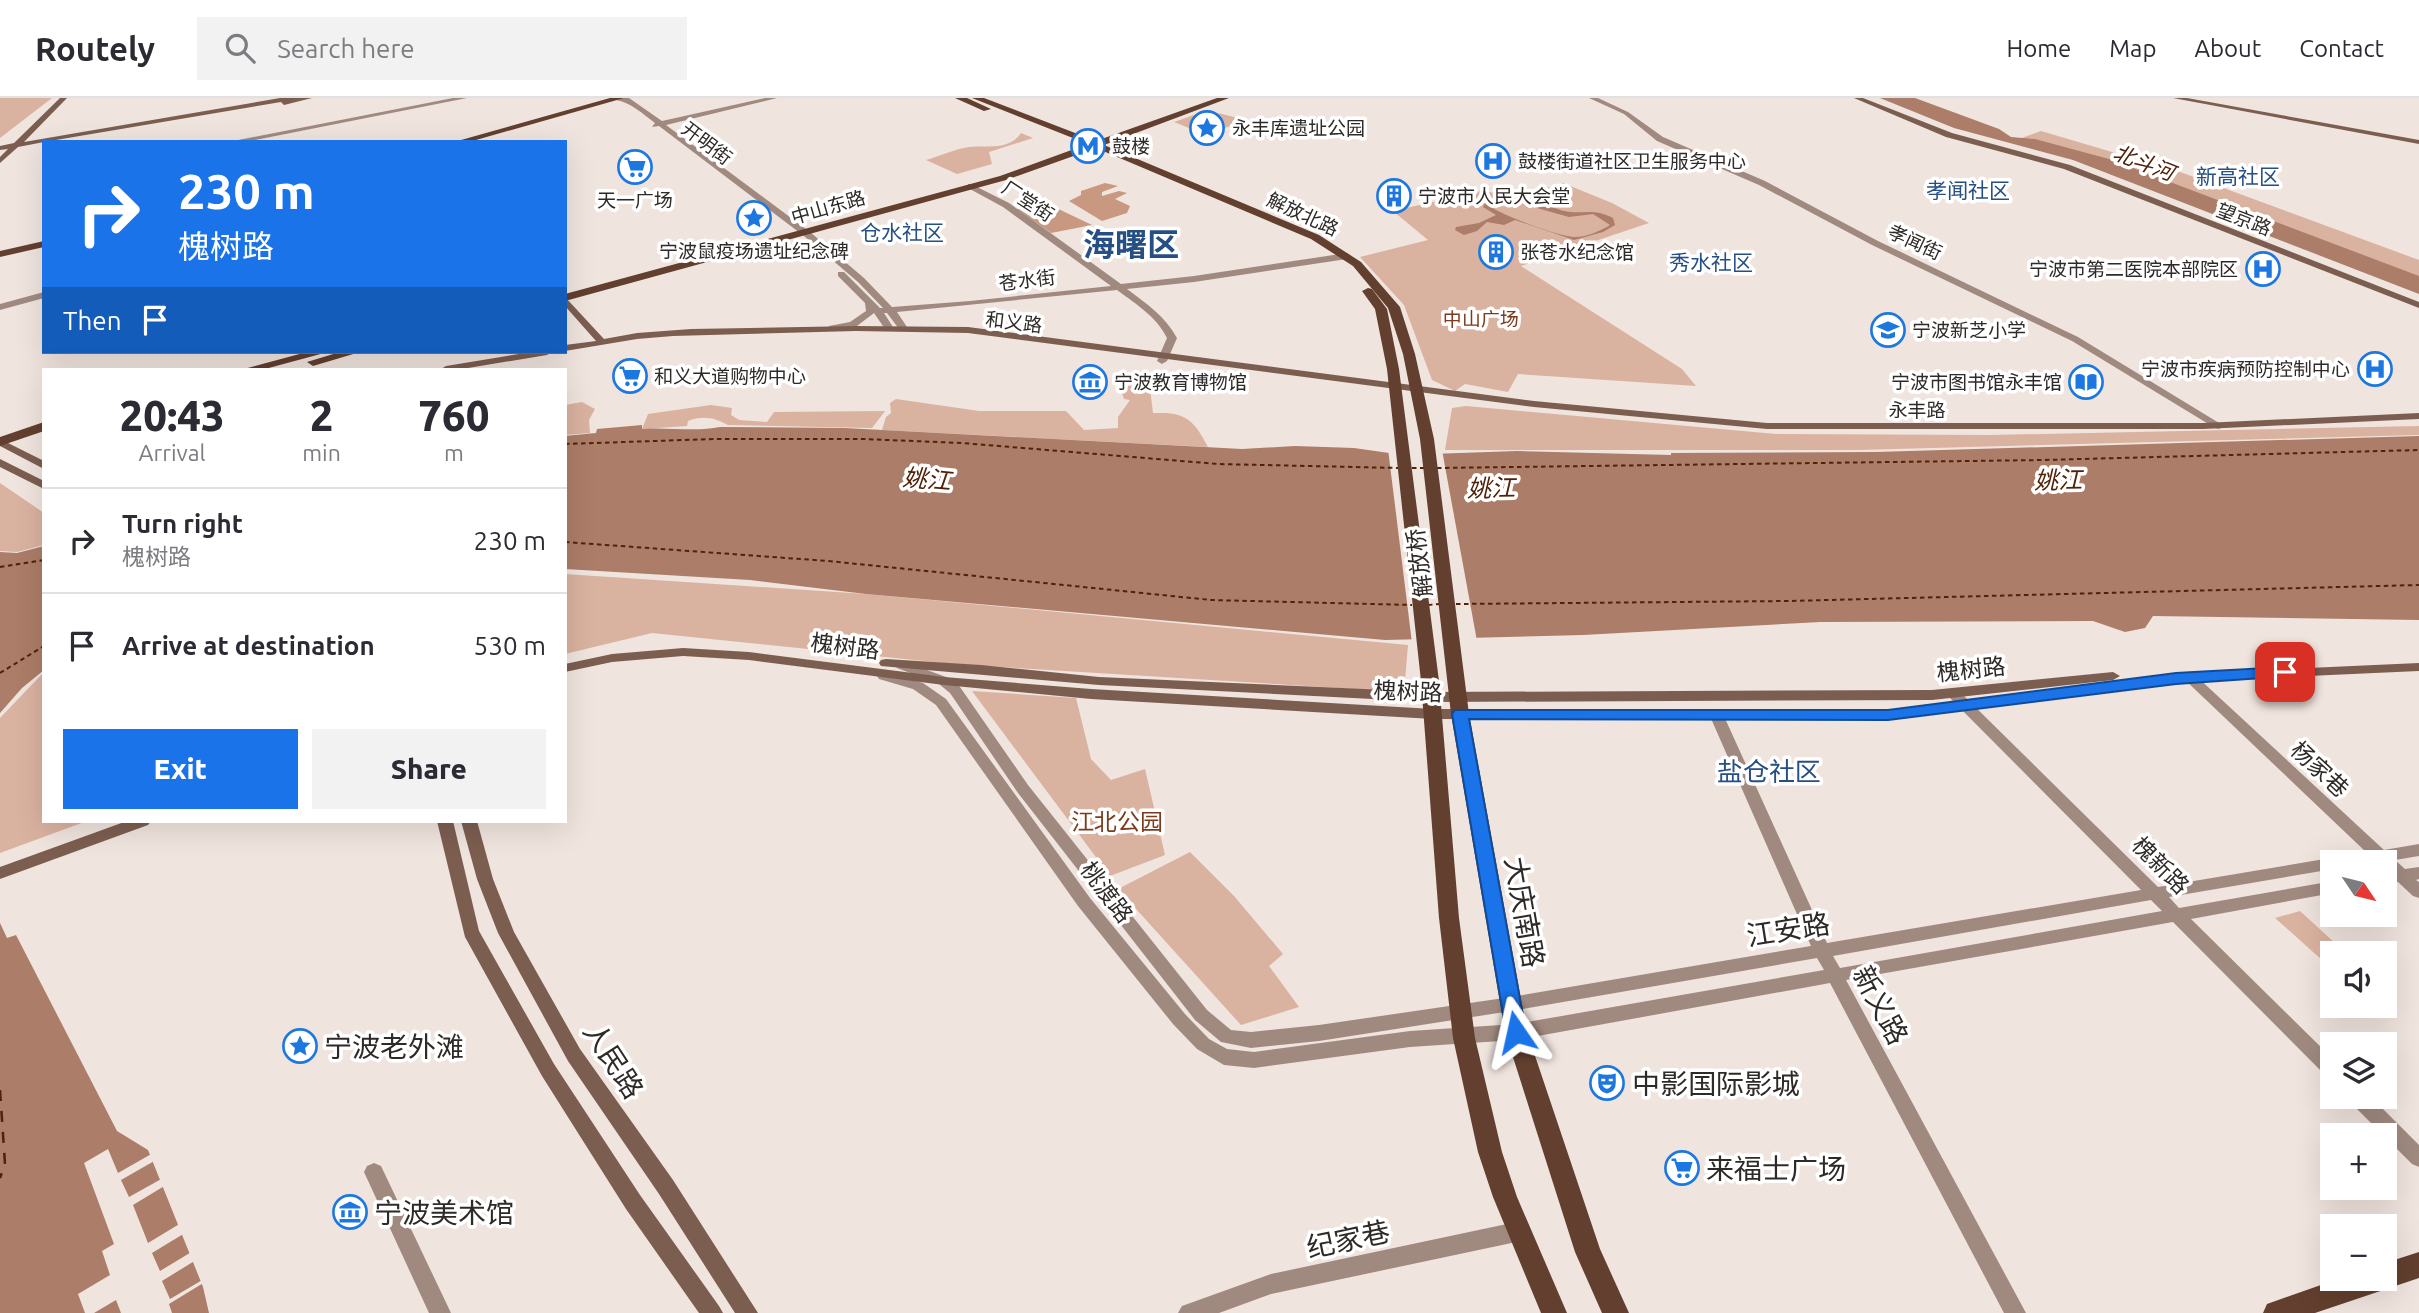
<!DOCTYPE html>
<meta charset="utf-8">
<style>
:root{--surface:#fff;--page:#f2f2f3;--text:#2b2b33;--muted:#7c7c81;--line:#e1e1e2;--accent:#1a73e8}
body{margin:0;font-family:Ubuntu,"Noto Sans SC",sans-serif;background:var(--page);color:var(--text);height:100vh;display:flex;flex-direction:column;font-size:26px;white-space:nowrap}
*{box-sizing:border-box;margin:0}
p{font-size:23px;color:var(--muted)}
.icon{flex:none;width:38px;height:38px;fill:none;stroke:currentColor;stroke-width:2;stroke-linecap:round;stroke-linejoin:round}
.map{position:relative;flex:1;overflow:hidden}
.sheet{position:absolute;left:42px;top:270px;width:525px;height:455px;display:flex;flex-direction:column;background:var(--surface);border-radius:0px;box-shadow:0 7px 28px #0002}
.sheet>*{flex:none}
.guide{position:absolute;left:42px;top:42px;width:525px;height:214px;border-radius:0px;box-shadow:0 7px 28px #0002;background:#1a73e8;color:#fff;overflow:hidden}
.needle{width:46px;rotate:125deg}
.tools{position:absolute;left:2320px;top:752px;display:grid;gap:14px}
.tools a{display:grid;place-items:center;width:77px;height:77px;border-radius:0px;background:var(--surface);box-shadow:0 7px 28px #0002;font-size:35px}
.pin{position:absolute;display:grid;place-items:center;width:60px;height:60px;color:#fff;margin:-30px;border-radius:14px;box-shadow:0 4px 10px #0006}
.me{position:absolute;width:77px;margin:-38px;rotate:349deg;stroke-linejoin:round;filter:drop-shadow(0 0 5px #0008)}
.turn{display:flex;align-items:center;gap:24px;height:147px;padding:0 21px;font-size:32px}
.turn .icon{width:91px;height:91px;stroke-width:2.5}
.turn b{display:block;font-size:49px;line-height:60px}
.then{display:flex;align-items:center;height:66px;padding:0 21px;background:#0003;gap:14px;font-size:26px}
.eta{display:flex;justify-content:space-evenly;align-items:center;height:119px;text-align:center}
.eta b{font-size:42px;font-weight:800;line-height:49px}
.action{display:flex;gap:14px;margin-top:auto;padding:14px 21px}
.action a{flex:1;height:80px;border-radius:0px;background:var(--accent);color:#fff;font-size:28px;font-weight:800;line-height:80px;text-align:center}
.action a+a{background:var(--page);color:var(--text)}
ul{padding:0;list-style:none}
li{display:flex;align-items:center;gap:21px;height:105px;padding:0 21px;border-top:2px solid var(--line)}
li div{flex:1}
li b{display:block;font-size:26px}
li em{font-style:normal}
header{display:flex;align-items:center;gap:42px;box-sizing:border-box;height:98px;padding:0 35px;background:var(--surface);border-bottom:2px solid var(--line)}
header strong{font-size:33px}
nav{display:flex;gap:38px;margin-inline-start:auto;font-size:24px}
.search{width:490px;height:63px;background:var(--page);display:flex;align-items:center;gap:18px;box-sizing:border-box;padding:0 24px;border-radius:0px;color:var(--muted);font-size:26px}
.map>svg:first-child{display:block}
</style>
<header>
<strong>Routely</strong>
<div class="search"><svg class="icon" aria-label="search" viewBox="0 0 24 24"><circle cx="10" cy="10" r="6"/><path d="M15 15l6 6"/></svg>Search here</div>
<nav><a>Home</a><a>Map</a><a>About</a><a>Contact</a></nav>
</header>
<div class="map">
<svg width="2419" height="1215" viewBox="0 0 2419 1215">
<rect width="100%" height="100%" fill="#f0e4de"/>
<g fill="#dab2a0">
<path d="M0 0H52L0 40Z"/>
<path d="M1208 12C1222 17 1234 18 1248 23L1204 36 1174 24Z"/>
<path d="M2041 33 2183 75 2419 162V179L2019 41Z"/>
<path d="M1021 35 1033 40 989 54 992 66 957 76 926 62C940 58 955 51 969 49 988 47 1009 53 1021 35Z"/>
<path d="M1563 85 1612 105 1649 125 1521 168 1682 271 1696 288 1518 276 1508 294 1465 286 1455 293 1432 282 1404 207 1360 159 1428 142 1393 113 1481 93 1523 98Z"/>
<path d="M1133 282H1149L1153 315C1185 314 1193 320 1208 349L882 332 886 319 891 315 890 305 896 301 979 313H1066L1084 332 1118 330V319L1130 302 1124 301 1122 295Z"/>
<path d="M582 304 595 311 589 322 590 335 565 337V307Z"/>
<path d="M711 307 732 310 731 317 739 322 767 324 774 314 885 313 872 330 728 327C715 320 703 317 688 323L687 328 642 331 648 316Z"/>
<path d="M1466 308 1776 336 1991 337 2419 328V337L1858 352H1445L1452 310Z"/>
<path d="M0 385 44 415V447L17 454 0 453Z"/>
<path d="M565 476 866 496 1408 547 1404 594 953 566 652 535 565 556Z"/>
<path d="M44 574V723H87L0 755V620Z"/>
<path d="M972 593 1076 600 1091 661 1111 682 1145 671 1165 757 1110 778Z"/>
<path d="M1190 754 1234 798 1283 856 1269 868 1299 909 1241 927 1118 791Z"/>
<path d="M2300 813 2347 856H2333V859L2322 862 2275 820Z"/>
</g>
<g fill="#c89881">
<path d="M1105 85 1118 88 1102 94V98L1119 93 1127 95 1115 101 1130 108 1127 115 1102 123 1069 103 1081 97V93Z"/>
<path d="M1050 107 1092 127 1051 135 1017 111Z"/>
</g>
<g fill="#ac7d68" fill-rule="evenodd">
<path d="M1880 0H1915L1999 31 2011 39 2035 41 2109 61 2419 178V196L2073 62 1954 30Z"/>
<path d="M1543 98 1560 104 1553 109C1578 121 1588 107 1613 120L1615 127 1603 134 1574 142 1515 122 1504 127 1487 124 1477 133 1464 137 1455 132 1456 129 1479 125 1496 117 1483 109C1490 93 1512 102 1526 101 1531 101 1537 99 1543 98ZM1503 101 1524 104 1531 102 1542 106 1537 110 1569 119 1593 116 1610 127C1600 133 1585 140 1573 139 1555 137 1504 118 1489 108Z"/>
<path d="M642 327V331C668 329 697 334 720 329L845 330 1242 351 1295 348 1354 350 1403 357 1517 353 1671 357V355L1876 354 2419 338V522L2153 518 2145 530 2125 534 2093 523 1820 524 1583 537 1385 542 866 496 750 482 565 471V338L596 335 597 331Z"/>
<path d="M44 448V572L22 590 0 615V454L17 455Z"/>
<path d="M0 825 7 840 16 837 117 1033 148 1052 203 1189 209 1215H0Z"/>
</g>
<g fill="#f0e4de">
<path d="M1388 351 1442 352 1477 543 1412 545Z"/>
<path d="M108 1051 118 1075 153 1055 156 1062 121 1082 129 1099 163 1080 166 1087 133 1107 148 1145 181 1125 185 1135 152 1155 160 1173 193 1153 196 1162 162 1183 170 1201 204 1181 205 1184 169 1206 172 1215H121L116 1202 94 1215H85L78 1196 110 1177 102 1153 114 1146 84 1065Z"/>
</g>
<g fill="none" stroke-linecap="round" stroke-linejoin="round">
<g stroke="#502309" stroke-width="2" stroke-dasharray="4.5 3.5" stroke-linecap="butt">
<path d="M565 346 714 341H863L962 345 1218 366 1400 370"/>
<path d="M1412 370H1424"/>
<path d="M1437 370 2044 362 2419 352"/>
<path d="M565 444 828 463 1211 502 1412 507"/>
<path d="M0 469 44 462"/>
<path d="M1456 506 1789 503 2419 487"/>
<path d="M1428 507 1440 506"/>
<path d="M0 575 44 548"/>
</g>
<path stroke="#502309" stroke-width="2.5" stroke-dasharray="11 10" stroke-linecap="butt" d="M0 992 5 1066 0 1080"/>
<g fill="#a08a80" fill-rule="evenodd">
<path d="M453 0H467L245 44H228Z"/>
<path d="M615 0H629L662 23 765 0H777L666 27 810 134 864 180 892 209 970 203 1111 188 1003 109 968 90V86H971L1009 105 1121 186 1194 178 1347 155 1351 158 1347 161 1194 184 1127 191C1147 206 1165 218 1177 240L1167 263 1162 266 1157 263 1167 240C1156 218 1137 207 1117 192L897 214 907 229 902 232 899 231 887 215H884L893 229 885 231 874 215 857 228 832 233 829 232V228L850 224 866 213 865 205 838 178V174H844L880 210H883L858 184 804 138 659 28 652 29 655 25C643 16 630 4 616 2Z"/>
<path d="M1589 0H1598L1628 14 1663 39 1765 83 1878 143 2078 239 2224 328 2219 331 2215 330 2072 243 1872 147 1759 87 1657 43 1624 16Z"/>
<path d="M44 194V200L0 212V206Z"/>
<path d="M902 563 949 580 960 589 1028 687 1207 912 1231 932 1251 934 1319 927 1511 899 1811 848 1709 616 1716 611 1723 616 1827 845 2141 792 1948 598 1946 595 1948 592H1958L2158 789 2366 754 2183 580 2185 577H2195L2384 752 2419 746V758L2395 762 2405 771 2419 769V781L2416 782 2419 784V800L2413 798 2398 784 2385 786V765H2333V771L2169 799 2179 810 2333 783V795L2191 821 2333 961V981L2327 979 2173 824 1846 882 2026 1215H2004L1830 885 1516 942 1410 949 1254 970 1224 967 1197 951 1173 926 1078 808 936 607 913 591 879 581 877 578 884 574 923 585 946 601 1090 800 1185 916 1209 941 1227 951 1254 954 1410 933 1516 926 1824 872 1817 860 1511 913 1319 943 1251 950 1221 944 1195 922 1018 695 950 595 939 586 897 570 895 567ZM2151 802 2162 813 1840 870 1833 858Z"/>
<path d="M2349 999H2371L2419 1047V1069L2412 1066 2351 1005Z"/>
<path d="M374 1065 381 1068 451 1215H429L364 1074 367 1068Z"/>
<path d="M1521 1123 1528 1126 1531 1133 1528 1140 1521 1143 1271 1196 1219 1215H1178L1182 1208 1271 1176Z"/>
</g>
<g fill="#7c5e50" fill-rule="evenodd">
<path d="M60 0H67L24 44 280 0H312L284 7 281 4 44 44 18 49 0 65V59L8 51 0 52V48L14 45Z"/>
<path d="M1854 0H1863L1952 35 2070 67 2419 204V210L2064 71 1946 39Z"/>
<path d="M2173 0H2187L2419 42V46Z"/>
<path d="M565 199 604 241 637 235 691 231 856 228 968 229 1534 303 1767 325H2203L2419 315V321L2203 331H1767L1534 309 968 235 856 233 673 238 637 241 565 253V247L596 243 565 208Z"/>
<path d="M531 254H552L547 257 462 271H441L446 268Z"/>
<path d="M0 341 44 363V371L0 348Z"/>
<path d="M0 361 44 383V391L0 369Z"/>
<path d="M683 550 749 554 944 579 1091 591 1433 611 1887 612 2176 576 2419 565V573L2176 584 1887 622 1433 621 1091 601 944 587 749 562 683 558 612 564 565 574V566L612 556Z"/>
<path d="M886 561 981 567 1099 579 1431 594 1932 592 2113 574 2120 578 2113 582 1932 602 1431 604 1099 587 881 568 879 565 881 562Z"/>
<path d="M127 723H151L148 727 0 781V769Z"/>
<path d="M437 723H453L479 833 554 966 640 1097 719 1208 723 1215H699L626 1111 542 978 465 839Z"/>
<path d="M461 723H477L493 781 514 834 580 951 673 1082 758 1215H735L659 1096 568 963 498 835 477 781Z"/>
</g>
<g fill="#623f2e" fill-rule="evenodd">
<path d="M610 0H624L469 44H454Z"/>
<path d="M955 0H967L991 11 984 13Z"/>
<path d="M972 0H984L1096 43 1217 0H1229L1104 47 1319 137 1361 164 1400 209 1415 256 1434 341 1469 616 1527 934 1600 1151 1629 1215H1602L1575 1154 1505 934 1451 616 1420 341 1403 256 1388 210 1353 168 1311 141 1096 50 1006 82 565 203V196L1000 78 1088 46Z"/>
<path d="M44 143V149L0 159V153Z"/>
<path d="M1368 190 1372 191 1387 211 1399 271 1439 583 1459 820 1475 940 1502 1054 1517 1099 1567 1215H1541L1493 1099 1478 1054 1453 940 1439 820 1421 583 1387 271 1375 211 1362 193Z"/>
<path d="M307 254H328L265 271H244Z"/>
<path d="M340 254H360L313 268 307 264Z"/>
<path d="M44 324V333L0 348V339Z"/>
<path d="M2419 1154V1180L2315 1215H2263L2267 1206 2338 1181H2385V1165Z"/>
</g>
</g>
<path fill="#1a73e8" stroke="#114b97" stroke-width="2" d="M2285 569 2293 574 2290 578 2176 586 1888 622 1469 621 1526 934 1523 940 1516 943 1509 940 1506 934 1452 616 1455 612H1888L2176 575Z"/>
<defs>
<g id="sight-ring" transform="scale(1.75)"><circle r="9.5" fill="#fff" stroke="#1d77e1" stroke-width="1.5"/><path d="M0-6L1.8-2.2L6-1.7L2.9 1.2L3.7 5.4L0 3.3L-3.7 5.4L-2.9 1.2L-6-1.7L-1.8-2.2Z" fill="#1d77e1"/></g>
<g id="metro-ring" transform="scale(1.75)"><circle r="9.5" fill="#fff" stroke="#1d77e1" stroke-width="1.5"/><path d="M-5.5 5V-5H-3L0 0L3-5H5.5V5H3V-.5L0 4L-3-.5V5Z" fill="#1d77e1"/></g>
<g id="hospital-ring" transform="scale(1.75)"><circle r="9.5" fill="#fff" stroke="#1d77e1" stroke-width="1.5"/><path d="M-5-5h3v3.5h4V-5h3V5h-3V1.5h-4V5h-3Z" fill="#1d77e1"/></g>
<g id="supermarket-ring" transform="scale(1.75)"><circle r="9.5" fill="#fff" stroke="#1d77e1" stroke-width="1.5"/><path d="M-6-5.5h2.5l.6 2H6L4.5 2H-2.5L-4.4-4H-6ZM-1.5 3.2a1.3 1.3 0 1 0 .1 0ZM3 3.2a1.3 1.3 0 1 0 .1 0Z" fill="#1d77e1"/></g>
<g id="building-ring" transform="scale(1.75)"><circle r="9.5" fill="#fff" stroke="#1d77e1" stroke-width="1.5"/><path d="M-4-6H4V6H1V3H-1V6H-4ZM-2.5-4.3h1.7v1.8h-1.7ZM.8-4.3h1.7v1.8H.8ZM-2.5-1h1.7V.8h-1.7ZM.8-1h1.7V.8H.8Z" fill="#1d77e1"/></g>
<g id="school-ring" transform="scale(1.75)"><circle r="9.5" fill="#fff" stroke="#1d77e1" stroke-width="1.5"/><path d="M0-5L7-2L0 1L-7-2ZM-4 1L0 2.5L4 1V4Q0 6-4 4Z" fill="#1d77e1"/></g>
<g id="museum-ring" transform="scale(1.75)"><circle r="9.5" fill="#fff" stroke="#1d77e1" stroke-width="1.5"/><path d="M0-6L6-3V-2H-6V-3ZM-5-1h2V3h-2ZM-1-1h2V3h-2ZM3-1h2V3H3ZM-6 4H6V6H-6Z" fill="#1d77e1"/></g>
<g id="library-ring" transform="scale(1.75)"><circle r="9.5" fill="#fff" stroke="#1d77e1" stroke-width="1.5"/><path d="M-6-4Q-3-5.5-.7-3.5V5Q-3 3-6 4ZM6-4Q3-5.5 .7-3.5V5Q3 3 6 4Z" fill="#1d77e1"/></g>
<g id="theatre-ring" transform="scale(1.75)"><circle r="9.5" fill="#fff" stroke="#1d77e1" stroke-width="1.5"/><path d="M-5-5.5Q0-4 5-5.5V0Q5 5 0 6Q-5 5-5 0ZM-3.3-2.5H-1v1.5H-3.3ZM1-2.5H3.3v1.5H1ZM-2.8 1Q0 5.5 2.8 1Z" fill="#1d77e1"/></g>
</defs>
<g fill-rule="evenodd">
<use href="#sight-ring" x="1207" y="30"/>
<use href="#metro-ring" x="1088" y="48"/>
<use href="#hospital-ring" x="1493" y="63"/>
<use href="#supermarket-ring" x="635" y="69"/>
<use href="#building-ring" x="1394" y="98"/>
<use href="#sight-ring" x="754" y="120"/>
<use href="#building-ring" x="1496" y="154"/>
<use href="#hospital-ring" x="2263" y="171"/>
<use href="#school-ring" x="1888" y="232"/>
<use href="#hospital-ring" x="2375" y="271"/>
<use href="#supermarket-ring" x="630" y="278"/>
<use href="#museum-ring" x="1090" y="284"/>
<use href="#library-ring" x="2086" y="284"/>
<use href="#sight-ring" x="300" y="948"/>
<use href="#theatre-ring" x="1607" y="985"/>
<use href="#supermarket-ring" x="1682" y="1070"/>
<use href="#museum-ring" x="350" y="1114"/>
</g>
<g text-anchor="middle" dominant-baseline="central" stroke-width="7" stroke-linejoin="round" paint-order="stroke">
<g font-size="19" fill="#2e2a27" stroke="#fff" text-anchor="start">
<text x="1232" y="30">永丰库遗址公园</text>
<text x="1112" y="48">鼓楼</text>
<text x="1518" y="63">鼓楼街道社区卫生服务中心</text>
<text x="1418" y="98">宁波市人民大会堂</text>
<text x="635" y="102" text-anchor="middle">天一广场</text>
<text x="754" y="153" text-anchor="middle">宁波鼠疫场遗址纪念碑</text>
<text x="1520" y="154">张苍水纪念馆</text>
<text x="2238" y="171" text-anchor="end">宁波市第二医院本部院区</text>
<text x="1912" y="232">宁波新芝小学</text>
<text x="2350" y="271" text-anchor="end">宁波市疾病预防控制中心</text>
<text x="654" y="278">和义大道购物中心</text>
<text x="1114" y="284">宁波教育博物馆</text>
<text x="2062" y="284" text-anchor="end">宁波市图书馆永丰馆</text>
</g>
<g font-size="19" fill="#2e2a27" stroke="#fff">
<text transform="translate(707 45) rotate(37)">开明街</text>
<text transform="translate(1028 103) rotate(33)">厂堂街</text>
<text transform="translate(828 109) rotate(-16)">中山东路</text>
<text transform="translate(1303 116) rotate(25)">解放北路</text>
<text transform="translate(2244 121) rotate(21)">望京路</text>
<text transform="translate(1915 144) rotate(25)">孝闻街</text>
<text transform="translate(1027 182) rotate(-7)">苍水街</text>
<text transform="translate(1014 224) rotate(7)">和义路</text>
<text x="1917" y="312">永丰路</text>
</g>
<g font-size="19" fill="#793c1c" stroke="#fff">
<text x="1481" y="221">中山广场</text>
</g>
<g font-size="21" font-style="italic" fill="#502309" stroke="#fff">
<text transform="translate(2144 64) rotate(21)">北斗河</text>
</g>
<g font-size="21" fill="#264f84" stroke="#fff">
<text x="2238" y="78">新高社区</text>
<text x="1968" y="92">孝闻社区</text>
<text x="902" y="134">仓水社区</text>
<text x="1711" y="164">秀水社区</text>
</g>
<g font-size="23" fill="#2e2a27" stroke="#fff">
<text transform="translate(1419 465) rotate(-97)">解放桥</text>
<text transform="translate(845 548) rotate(7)">槐树路</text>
<text transform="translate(1971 571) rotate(-6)">槐树路</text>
<text transform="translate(1408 593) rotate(2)">槐树路</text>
<text transform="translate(2320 671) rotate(43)">杨家巷</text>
<text transform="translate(2161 767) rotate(45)">槐新路</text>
<text transform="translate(1107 794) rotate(53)">桃渡路</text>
</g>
<g font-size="23" fill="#793c1c" stroke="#fff">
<text x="1117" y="723">江北公园</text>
</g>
<g font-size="24" font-style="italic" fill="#502309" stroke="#fff">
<text transform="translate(927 381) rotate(5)">姚江</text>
<text transform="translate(2058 382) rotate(-1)">姚江</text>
<text transform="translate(1491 390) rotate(-1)">姚江</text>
</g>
<g font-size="26" fill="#264f84" stroke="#fff">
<text x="1769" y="673">盐仓社区</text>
</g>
<g font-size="28" fill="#2e2a27" stroke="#fff">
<text transform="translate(1525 814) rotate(80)">大庆南路</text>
<text transform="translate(1788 831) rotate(-9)">江安路</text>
<text transform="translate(1881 907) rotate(62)">新义路</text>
<text transform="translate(614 962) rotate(57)">人民路</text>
<text transform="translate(1348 1141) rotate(-12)">纪家巷</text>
</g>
<g font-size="28" fill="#2e2a27" stroke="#fff" text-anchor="start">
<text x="324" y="948">宁波老外滩</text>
<text x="1632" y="985">中影国际影城</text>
<text x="1706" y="1070">来福士广场</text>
<text x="374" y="1114">宁波美术馆</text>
</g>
<g font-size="32" font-weight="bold" fill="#264f84" stroke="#fff">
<text x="1131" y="146">海曙区</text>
</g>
</g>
</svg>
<div class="tools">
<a><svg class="needle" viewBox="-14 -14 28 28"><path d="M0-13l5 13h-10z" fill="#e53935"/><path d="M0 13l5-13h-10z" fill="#7c7c81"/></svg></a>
<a><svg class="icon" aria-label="sound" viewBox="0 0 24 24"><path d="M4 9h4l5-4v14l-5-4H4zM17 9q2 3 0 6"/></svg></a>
<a><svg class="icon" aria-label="layers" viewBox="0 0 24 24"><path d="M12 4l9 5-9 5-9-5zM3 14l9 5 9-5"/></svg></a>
<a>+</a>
<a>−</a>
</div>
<div class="pin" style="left:2285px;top:574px;background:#d93025"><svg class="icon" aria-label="arrive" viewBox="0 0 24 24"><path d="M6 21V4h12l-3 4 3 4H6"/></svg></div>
<svg class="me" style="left:1516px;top:934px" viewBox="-20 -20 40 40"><path d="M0-17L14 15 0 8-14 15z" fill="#1a73e8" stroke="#fff" stroke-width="4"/></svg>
<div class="guide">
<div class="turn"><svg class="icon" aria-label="right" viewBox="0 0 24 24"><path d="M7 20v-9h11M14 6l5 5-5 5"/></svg><div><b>230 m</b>槐树路</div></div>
<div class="then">Then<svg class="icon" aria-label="arrive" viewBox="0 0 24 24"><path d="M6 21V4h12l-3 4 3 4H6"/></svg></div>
</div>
<section class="sheet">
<div class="eta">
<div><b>20:43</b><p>Arrival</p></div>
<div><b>2</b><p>min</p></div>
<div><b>760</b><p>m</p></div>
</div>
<ul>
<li><svg class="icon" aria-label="right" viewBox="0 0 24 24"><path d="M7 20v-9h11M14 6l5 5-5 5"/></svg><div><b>Turn right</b><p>槐树路</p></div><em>230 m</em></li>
<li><svg class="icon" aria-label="arrive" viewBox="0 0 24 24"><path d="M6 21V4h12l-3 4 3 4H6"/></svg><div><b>Arrive at destination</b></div><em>530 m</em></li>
</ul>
<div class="action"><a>Exit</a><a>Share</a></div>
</section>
</div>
